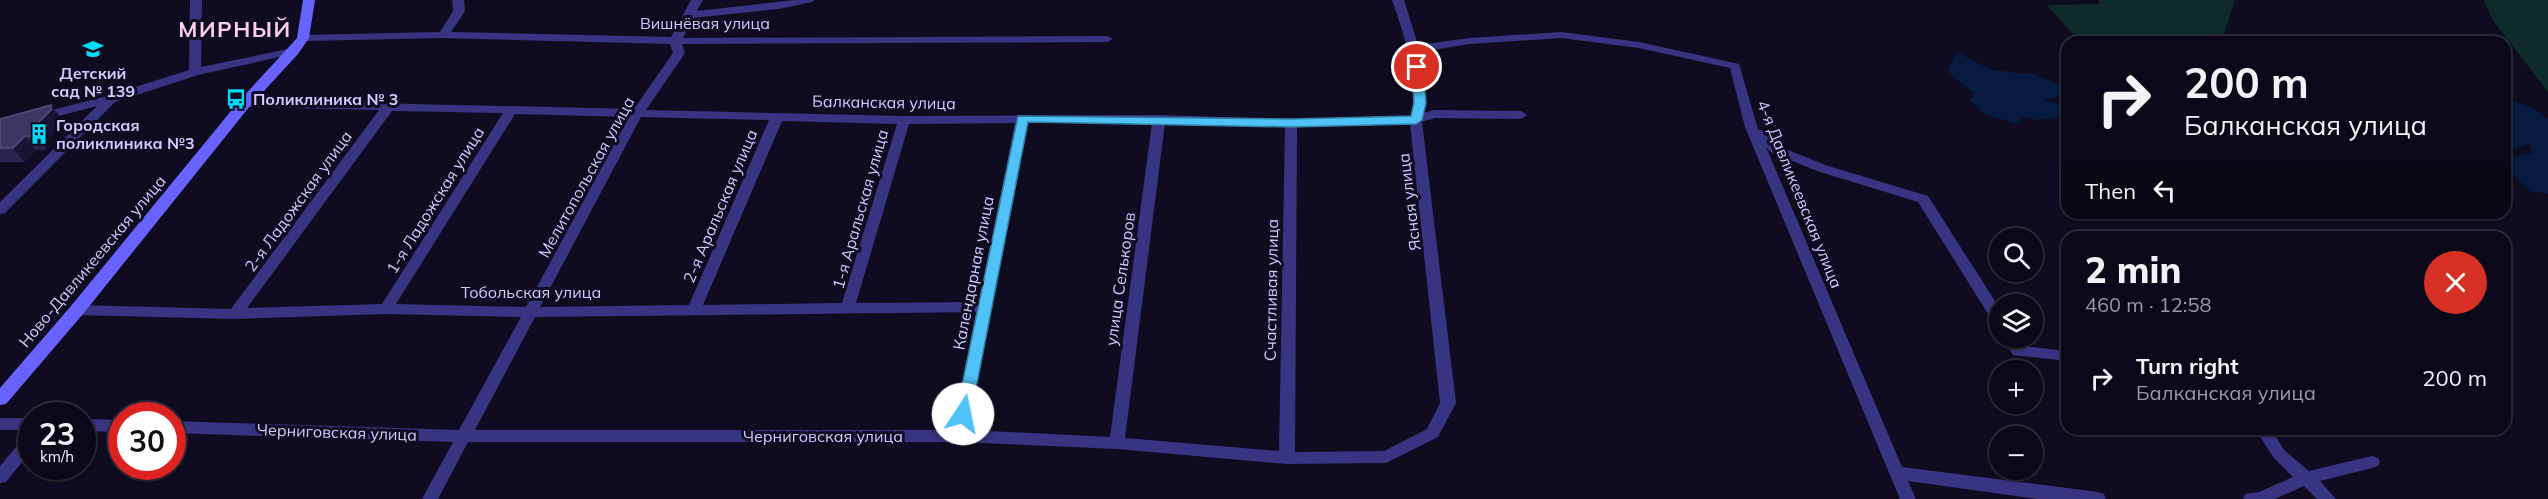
<!DOCTYPE html>
<meta charset="utf-8">
<style>
:root{--surface:#0b0919;--page:#191726;--text:#f1f3f6;--muted:#9a9aa2;--line:#2b2a38}
body{margin:0;font-family:Mulish,sans-serif;background:var(--page);color:var(--text);height:100vh;display:flex;flex-direction:column;font-size:22px;white-space:nowrap}
*{box-sizing:border-box;margin:0}
p{font-size:20px;color:var(--muted)}
.icon{flex:none;width:33px;height:33px;fill:none;stroke:currentColor;stroke-width:2;stroke-linecap:round;stroke-linejoin:round}
.map{position:relative;flex:1;overflow:hidden}
.panel{position:absolute;left:2061px;top:231px;width:450px;height:204px;display:flex;flex-direction:column;background:var(--surface);border-radius:18px;box-shadow:0 2px 4px #0004,0 0 0 2px var(--line)}
.panel>*{flex:none}
.guide{position:absolute;left:2061px;top:36px;width:450px;height:183px;border-radius:18px;box-shadow:0 2px 4px #0004,0 0 0 2px var(--line);background:#0b0919;color:var(--text);overflow:hidden}
.fabs{position:absolute;left:1989px;top:228px;display:grid;gap:12px}
.fabs a{display:grid;place-items:center;width:54px;height:54px;border-radius:50%;background:var(--surface);box-shadow:0 2px 4px #0004,0 0 0 2px var(--line);font-size:30px}
.speed{position:absolute;left:18px;top:402px;display:flex;gap:12px;font-size:30px;font-weight:700;text-align:center}
.speed>*{display:grid;place-content:center;width:78px;height:78px;border-radius:50%;background:var(--surface);box-shadow:0 2px 4px #0004,0 0 0 2px var(--line);line-height:1}
.speed small{font-size:15px;font-weight:400}
.speed .limit{border:9px solid #d22;background:#fff;color:#111}
.pin{position:absolute;display:grid;place-items:center;width:51px;height:51px;color:#fff;margin:-26px;border:3px solid #fff;border-radius:50%;box-shadow:0 2px 6px #0007}
.me{position:absolute;width:66px;margin:-33px;rotate:11deg;stroke-linejoin:round;filter:drop-shadow(0 0 4px #0008)}
.turn{display:flex;align-items:center;gap:21px;height:126px;padding:0 24px;font-size:27px}
.turn .icon{width:78px;height:78px;stroke-width:2.5}
.turn b{display:block;font-size:42px;line-height:51px}
.then{display:flex;align-items:center;height:57px;padding:0 24px;background:#0003;gap:12px;font-size:22px}
.round{display:grid;place-items:center;flex:none;width:63px;height:63px;border-radius:32px;background:var(--page)}
.head{display:flex;align-items:center;justify-content:space-between;height:102px;padding:0 24px}
h1{font-size:36px;font-weight:800;line-height:45px}
ul{padding:0;list-style:none}
li{display:flex;align-items:center;gap:18px;height:90px;padding:0 24px}
li div{flex:1}
li b{display:block;font-size:22px}
li em{font-style:normal}
.map>svg:first-child{display:block}
</style>
<div class="map">
<svg width="2548" height="499" viewBox="0 0 2548 499">
<rect width="100%" height="100%" fill="#0f0c21"/>
<g fill="#0e2b2a">
<path d="M2099 0H2235L2221 42H2080L2047 5 2099 4Z"/>
<path d="M2484 0H2548V92L2492 19Z"/>
</g>
<g fill="#071a3f">
<path d="M1957 52 1991 70 2034 74 2067 88V95L2043 100 2067 107V121L2062 117 2035 120 2024 117 2017 124 1984 114 1970 100 1974 93 1947 72Z"/>
<path d="M2505 97 2536 110 2548 119V193L2531 192 2505 167V159L2533 153 2529 144 2514 149 2505 146Z"/>
</g>
<g fill="none" stroke-linecap="round" stroke-linejoin="round">
<g fill="#383482" fill-rule="evenodd">
<path d="M190 0H202L201 67 293 48 299 51 293 54 198 75 115 102 5 213 0 214V202L97 106 40 121 36 120 34 117 36 114 107 96 189 70Z"/>
<path d="M452 0H464L465 11 451 32 671 37 691 0H703L697 11 794 0H814L812 2 778 9 693 18 683 38 1107 36 1113 39 1107 42 682 44 685 53 646 110 904 116 1159 115 1291 119 1411 116C1419 76 1405 38 1392 0H1404L1418 45 1470 38 1561 32 1639 42 1739 64 1758 129 1762 130 1779 146 1825 165 1928 196 2000 309V326L1995 325 1918 202 1817 171 1771 152 1766 147 1902 467 2098 492 2104 494 2106 499H2037L1908 481 1916 499H1900L1745 127 1730 68 1639 48 1561 38 1470 44 1420 52 1426 89 1423 113 1434 110 1521 111 1527 115 1521 119 1435 118 1422 122 1456 403 1438 437 1386 463 1287 464 1117 449 959 442H468L438 499H422L453 442 172 433V421L459 430 521 317 386 314 235 319 77 315 72 314 70 310 72 306 77 305 231 309 379 110 245 107 241 106 239 103 241 100 634 109 673 53 670 44 443 38 303 41 297 38 303 35 440 32 453 11ZM392 111 503 113 382 304 247 308ZM515 114 629 117 526 307 396 304ZM641 117 769 120 689 305 540 307ZM782 121 897 124 842 303 703 305ZM1015 123 979 302 856 303 909 124ZM1027 123H1152L1110 437 968 430ZM1165 123 1285 127 1279 451 1125 438ZM1410 124 1440 403 1427 429 1384 451 1295 452 1297 127ZM976 312 953 430H475L535 317Z"/>
<path d="M2003 338H2017L2022 346 2067 351V361L2013 355Z"/>
<rect x="0" y="418" width="32" height="12"/>
<path d="M82 419 122 420V432L82 431Z"/>
<path d="M2255 429H2271L2284 450 2309 471 2372 456 2378 458 2380 462 2378 466 2372 468 2320 481 2336 499H2317L2304 486 2275 499H2243L2245 494 2259 492 2293 477 2274 458Z"/>
<path d="M32 432V450L6 482 0 483V466L27 434Z"/>
</g>
<path fill="#6862ff" fill-rule="evenodd" d="M303 0H315L309 38 298 54 250 106 83 314 6 404 0 405V388L71 306 240 100 288 48 297 38Z"/>
</g>
<path fill="#2c244f" d="M0 119H62V124L47 139V150H36L24 162H0Z"/>
<g fill="#191335">
<path d="M51 105 62 119V124L47 139V150L36 136V125Z"/>
<path d="M25 136 36 150 24 162 13 148Z"/>
</g>
<path fill="#3e3662" stroke="#554d7b" stroke-width="1.5" d="M51 105V110L36 125V136H25L13 148H0V119Z"/>
<path fill="#4fc3f7" stroke="#337fa1" stroke-width="1.5" d="M1417 63 1423 67 1426 103 1422 120 1416 124 1291 127 1028 122 971 414 969 418H958L956 414 1018 116 1291 119 1411 116 1414 103 1411 67Z"/>
<defs>
<g id="school-bare" transform="scale(1.62)"><path d="M0-5L7-2L0 1L-7-2ZM-4 1L0 2.5L4 1V4Q0 6-4 4Z" fill="#00dbf6" stroke="#0f0c21" stroke-width="2.5" paint-order="stroke"/></g>
<g id="bus-bare" transform="scale(1.62)"><path d="M-5-6H5V4H4V6H2V4H-2V6H-4V4H-5ZM-3.5-4V0h7V-4ZM-3.5 1.2v1.5H-2V1.2ZM2 1.2v1.5H3.5V1.2Z" fill="#00dbf6" stroke="#0f0c21" stroke-width="2.5" paint-order="stroke"/></g>
<g id="building-bare" transform="scale(1.62)"><path d="M-4-6H4V6H1V3H-1V6H-4ZM-2.5-4.3h1.7v1.8h-1.7ZM.8-4.3h1.7v1.8H.8ZM-2.5-1h1.7V.8h-1.7ZM.8-1h1.7V.8H.8Z" fill="#00dbf6" stroke="#0f0c21" stroke-width="2.5" paint-order="stroke"/></g>
</defs>
<g fill-rule="evenodd">
<use href="#school-bare" x="93" y="49"/>
<use href="#bus-bare" x="236" y="99"/>
<use href="#building-bare" x="39" y="134"/>
</g>
<g text-anchor="middle" dominant-baseline="central" stroke-width="6" stroke-linejoin="round" paint-order="stroke">
<g font-size="16" fill="#d2cbff" stroke="#0f0c21">
<text x="705" y="23">Вишнёвая улица</text>
<text transform="translate(884 102) rotate(1)">Балканская улица</text>
<text transform="translate(586 177) rotate(-61)">Мелитопольская улица</text>
<text transform="translate(1800 194) rotate(68)">4-я Давликеевская улица</text>
<text transform="translate(435 200) rotate(-58)">1-я Ладожская улица</text>
<text transform="translate(298 201) rotate(-54)">2-я Ладожская улица</text>
<text transform="translate(1409 202) rotate(-97)">Ясная улица</text>
<text transform="translate(720 206) rotate(-67)">2-я Аральская улица</text>
<text transform="translate(860 209) rotate(-74)">1-я Аральская улица</text>
<text transform="translate(92 261) rotate(-50)">Ново-Давликеевская улица</text>
<text transform="translate(973 273) rotate(-79)">Календарная улица</text>
<text transform="translate(1120 279) rotate(-82)">улица Селькоров</text>
<text transform="translate(1271 290) rotate(-89)">Счастливая улица</text>
<text x="531" y="292">Тобольская улица</text>
<text transform="translate(337 432) rotate(2)">Черниговская улица</text>
<text x="823" y="436">Черниговская улица</text>
</g>
<g font-size="16" font-weight="bold" fill="#d2cbff" stroke="#0f0c21" text-anchor="start">
<text x="93" y="73" text-anchor="middle">Детский<tspan x="93" dy="18">сад № 139</tspan></text>
<text x="253" y="99">Поликлиника № 3</text>
<text x="56" y="125">Городская<tspan x="56" dy="18">поликлиника №3</tspan></text>
</g>
<g font-size="22" font-weight="bold" letter-spacing="1.5" fill="#ffcdec" stroke="#0f0c21">
<text x="235" y="29">МИРНЫЙ</text>
</g>
</g>
</svg>
<div class="fabs">
<a><svg class="icon" aria-label="search" viewBox="0 0 24 24"><circle cx="10" cy="10" r="6"/><path d="M15 15l6 6"/></svg></a>
<a><svg class="icon" aria-label="layers" viewBox="0 0 24 24"><path d="M12 4l9 5-9 5-9-5zM3 14l9 5 9-5"/></svg></a>
<a>+</a>
<a>−</a>
</div>
<div class="speed"><div>23<small>km/h</small></div><div class="limit">30</div></div>
<div class="pin" style="left:1417px;top:67px;background:#d93025"><svg class="icon" aria-label="arrive" viewBox="0 0 24 24"><path d="M6 21V4h12l-3 4 3 4H6"/></svg></div>
<svg class="me" style="left:963px;top:414px" viewBox="-20 -20 40 40"><circle r="19" fill="#fff"/><path d="M0-13L10 11 0 6-10 11z" fill="#4fc3f7"/></svg>
<div class="guide">
<div class="turn"><svg class="icon" aria-label="right" viewBox="0 0 24 24"><path d="M7 20v-9h11M14 6l5 5-5 5"/></svg><div><b>200 m</b>Балканская улица</div></div>
<div class="then">Then<svg class="icon" aria-label="left" viewBox="0 0 24 24"><path d="M17 20v-9H6M10 6l-5 5 5 5"/></svg></div>
</div>
<section class="panel">
<div class="head"><div><h1>2 min</h1><p>460 m · 12:58</p></div><a class="round" style="background:#d93025;color:#fff"><svg class="icon" aria-label="close" viewBox="0 0 24 24"><path d="M6 6l12 12M18 6L6 18"/></svg></a></div>
<ul>
<li><svg class="icon" aria-label="right" viewBox="0 0 24 24"><path d="M7 20v-9h11M14 6l5 5-5 5"/></svg><div><b>Turn right</b><p>Балканская улица</p></div><em>200 m</em></li>
</ul>
</section>
</div>
